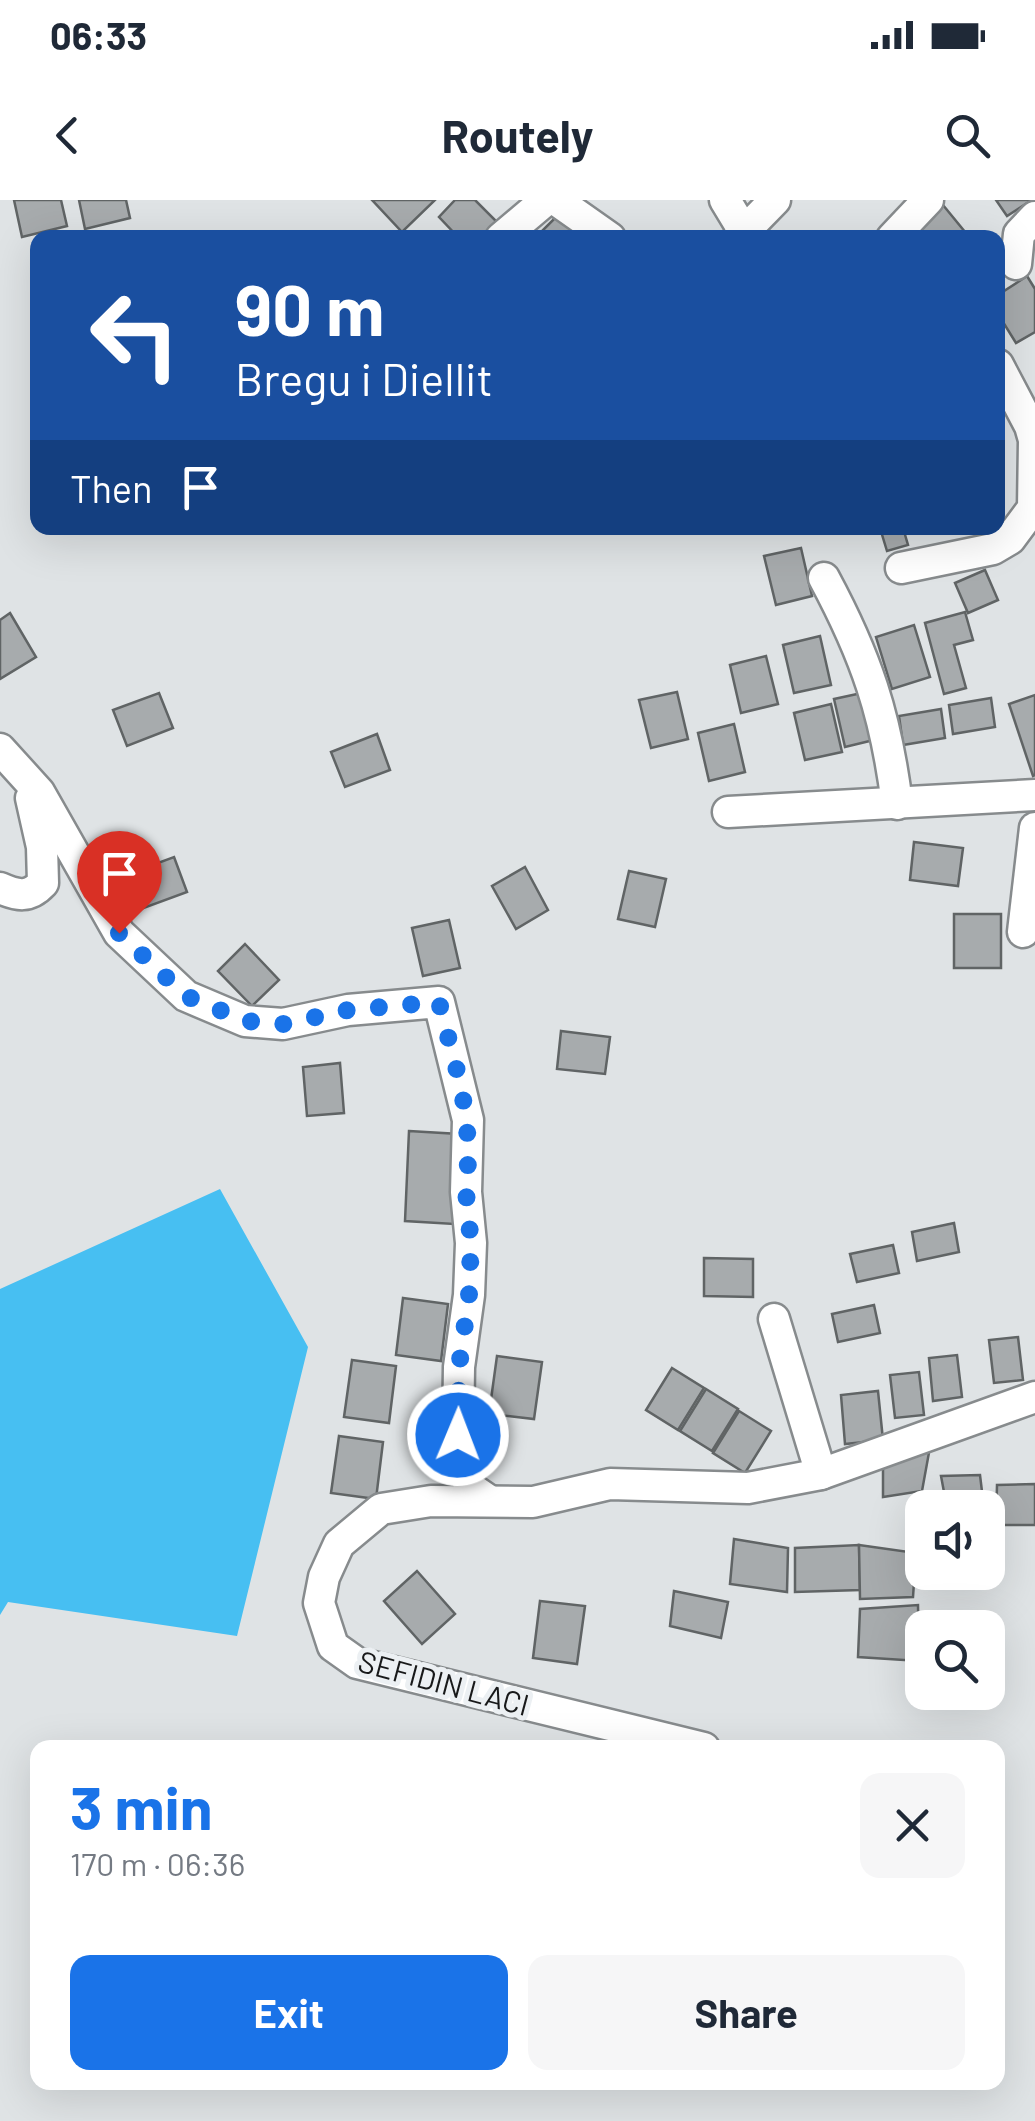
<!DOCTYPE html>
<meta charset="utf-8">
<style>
:root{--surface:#fff;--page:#f6f6f7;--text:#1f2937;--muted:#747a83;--accent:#1a73e8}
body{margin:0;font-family:Barlow,sans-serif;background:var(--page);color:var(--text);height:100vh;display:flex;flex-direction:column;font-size:38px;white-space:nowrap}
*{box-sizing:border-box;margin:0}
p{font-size:32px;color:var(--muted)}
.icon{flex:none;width:55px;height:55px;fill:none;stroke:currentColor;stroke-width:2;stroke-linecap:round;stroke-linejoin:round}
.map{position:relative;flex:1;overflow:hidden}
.drawer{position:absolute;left:30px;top:1540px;width:975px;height:350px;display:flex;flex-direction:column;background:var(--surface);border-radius:20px;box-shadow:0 10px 40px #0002}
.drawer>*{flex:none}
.guide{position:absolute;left:30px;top:30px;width:975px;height:305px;border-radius:20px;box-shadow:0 10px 40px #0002;background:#1a4fa0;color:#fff;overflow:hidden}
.buttons{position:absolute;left:905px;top:1290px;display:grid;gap:20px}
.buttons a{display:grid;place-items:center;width:100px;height:100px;border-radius:20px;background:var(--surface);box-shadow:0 10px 40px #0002;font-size:50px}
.pin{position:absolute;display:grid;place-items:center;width:85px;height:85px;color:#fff;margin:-102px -42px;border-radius:50% 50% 50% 0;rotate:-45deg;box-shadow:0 0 10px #0007}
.pin .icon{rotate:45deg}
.me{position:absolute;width:110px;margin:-55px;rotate:1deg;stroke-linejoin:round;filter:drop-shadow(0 0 8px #0008)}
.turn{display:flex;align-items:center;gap:35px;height:210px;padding:0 40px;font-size:45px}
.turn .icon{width:130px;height:130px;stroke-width:2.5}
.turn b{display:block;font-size:70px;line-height:85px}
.then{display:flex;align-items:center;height:95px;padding:0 40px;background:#0003;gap:20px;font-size:38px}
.round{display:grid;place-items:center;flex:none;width:105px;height:105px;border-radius:20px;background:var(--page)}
.head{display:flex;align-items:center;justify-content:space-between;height:170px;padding:0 40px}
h1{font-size:60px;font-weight:700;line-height:75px;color:var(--accent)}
.primary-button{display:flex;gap:20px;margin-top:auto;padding:20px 40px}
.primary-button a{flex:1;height:115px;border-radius:20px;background:var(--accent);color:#fff;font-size:40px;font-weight:700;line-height:115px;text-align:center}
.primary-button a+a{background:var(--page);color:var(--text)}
.status{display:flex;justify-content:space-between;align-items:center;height:70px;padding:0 50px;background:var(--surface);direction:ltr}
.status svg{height:28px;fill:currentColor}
header{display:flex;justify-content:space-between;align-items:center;height:130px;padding:0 40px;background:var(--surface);font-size:45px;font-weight:700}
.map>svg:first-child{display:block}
</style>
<div class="status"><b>06:33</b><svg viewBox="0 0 49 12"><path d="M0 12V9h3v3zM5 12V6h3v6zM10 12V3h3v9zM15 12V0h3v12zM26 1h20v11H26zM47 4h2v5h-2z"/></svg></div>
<header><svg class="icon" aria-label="back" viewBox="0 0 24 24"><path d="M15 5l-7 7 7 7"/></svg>Routely<svg class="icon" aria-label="search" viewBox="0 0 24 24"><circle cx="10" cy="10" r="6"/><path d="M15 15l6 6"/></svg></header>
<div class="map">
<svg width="1035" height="1921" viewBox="0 0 1035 1921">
<rect width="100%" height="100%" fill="#dfe3e5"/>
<path fill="#47bff2" d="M220 989 308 1147 237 1436 8 1402 0 1415V1089Z"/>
<g fill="#a7abad" stroke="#606465" stroke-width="2.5">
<path d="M14 0H61L67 26 22 37Z"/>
<path d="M79 0H126L130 18 85 29Z"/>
<path d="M372 0H435L402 32Z"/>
<path d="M455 0H475L500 25 488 38H459L439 17Z"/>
<path d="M996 0H1032L1007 16Z"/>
<path d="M943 5 970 38H904L903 37Z"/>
<path d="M565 8 594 38H541L538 35Z"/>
<path d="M1027 76 1035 89V132L1016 143 998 114V95Z"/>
<path d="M880 328H903L908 345 887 351Z"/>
<path d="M801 348 812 396 776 405 764 356Z"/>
<path d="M985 370 998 400 968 413 955 383Z"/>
<path d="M965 412 973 440 954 445 966 488 944 494 925 423Z"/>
<path d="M10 413 36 457 0 479V420Z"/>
<path d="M914 425 930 477 892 489 876 437Z"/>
<path d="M820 436 831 485 794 493 783 445Z"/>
<path d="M766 456 778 504 741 513 730 465Z"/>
<path d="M871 491 882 538 845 547 834 499Z"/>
<path d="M677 492 688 539 651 548 639 500Z"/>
<path d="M159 493 173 528 127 546 113 510Z"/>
<path d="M1035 495V575L1033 576 1009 504Z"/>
<path d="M991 498 995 527 953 534 949 505Z"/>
<path d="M831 504 842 552 805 560 794 513Z"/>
<path d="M941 509 945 538 903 545 899 516Z"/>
<path d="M734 524 745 572 709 581 698 533Z"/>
<path d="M377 534 390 570 345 587 331 552Z"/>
<path d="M914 642 963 648 958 686 910 680Z"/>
<path d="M174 657 187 692 141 709 128 674Z"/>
<path d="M525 667 548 710 516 729 492 686Z"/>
<path d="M629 671 666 679 655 727 618 719Z"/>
<rect x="954" y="714" width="47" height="54"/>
<path d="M449 720 460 768 423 776 412 728Z"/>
<path d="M245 744 279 780 252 806 218 771Z"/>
<path d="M561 831 610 837 605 874 557 869Z"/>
<path d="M340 863 344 913 307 916 303 867Z"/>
<path d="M409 931 459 934 454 1024 405 1021Z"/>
<path d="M954 1023 959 1052 917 1061 912 1032Z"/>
<path d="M893 1045 899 1073 857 1082 850 1054Z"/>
<path d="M704 1058 753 1059V1097L704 1096Z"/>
<path d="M403 1098 448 1104 441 1161 396 1155Z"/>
<path d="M874 1105 880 1133 838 1142 832 1114Z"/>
<path d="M1018 1137 1023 1180 994 1183 989 1140Z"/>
<path d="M957 1155 962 1197 933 1201 929 1158Z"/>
<path d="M497 1156 542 1162 534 1219 489 1214Z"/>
<path d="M352 1160 396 1166 389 1223 344 1217Z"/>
<path d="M672 1168 704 1188 678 1230 646 1210Z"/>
<path d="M919 1172 924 1215 895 1218 890 1175Z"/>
<path d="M706 1189 738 1209 712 1251 680 1231Z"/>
<path d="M878 1191 883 1240 845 1244 841 1195Z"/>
<path d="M739 1211 771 1231 745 1273 713 1253Z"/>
<path d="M339 1236 383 1242 376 1299 331 1293Z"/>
<path d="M930 1247 922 1291 883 1297V1258Z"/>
<path d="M980 1275 984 1308H947L941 1276Z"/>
<path d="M1035 1284V1325H996L997 1285Z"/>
<path d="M734 1339 788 1348 787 1392 730 1384Z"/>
<path d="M859 1345 860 1390 795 1392V1348Z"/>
<path d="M859 1345 916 1353 913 1397 860 1399Z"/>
<path d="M417 1371 455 1414 422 1444 384 1401Z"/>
<path d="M674 1391 728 1402 721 1438 670 1426Z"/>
<path d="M540 1401 585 1406 577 1464 533 1458Z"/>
<path d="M918 1405 919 1461 858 1457 860 1409Z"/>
</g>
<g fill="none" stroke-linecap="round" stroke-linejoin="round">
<g stroke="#878b8d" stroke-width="35">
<g id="minor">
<path d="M556 0 610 38"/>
<path d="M725 0 748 38"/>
<path d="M501 38 546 0"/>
<path d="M738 38 775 0"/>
<path d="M892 38 928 0"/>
<path d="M1016 64 1019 34 1035 17"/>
<path d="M901 368 993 349 1010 339 1033 308 1034 240 1030 226 998 165"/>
<path d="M824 378C866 456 886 515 897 604"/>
<path d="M0 549 39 592 119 733 186 796 245 821 283 824 348 810 439 802 468 920 466 992 471 1043 469 1095 459 1167 458 1235 469 1287 488 1300"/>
<path d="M728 612 1035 595"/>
<path d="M0 688C18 696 29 698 43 683L42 647 31 598"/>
<path d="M1023 732 1035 628"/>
<path d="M774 1119 821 1274"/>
<path d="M704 1548 357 1463 333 1446 319 1403 324 1377 339 1344 381 1309 431 1301 533 1302 610 1284 748 1288 821 1274 1035 1197"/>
</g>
</g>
<use href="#minor" stroke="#fff" stroke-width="30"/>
</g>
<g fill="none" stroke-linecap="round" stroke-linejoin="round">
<path stroke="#1a73e8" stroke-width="18" stroke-dasharray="0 32.4" d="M119 733 186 796 246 821 284 824 348 810 439 802 462 890 469 947 466 992 471 1043 469 1095 459 1167 458 1235"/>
</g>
<g text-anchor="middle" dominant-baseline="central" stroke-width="10" stroke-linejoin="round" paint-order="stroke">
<g font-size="30" fill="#18191a" stroke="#ecf0f3">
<text transform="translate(444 1482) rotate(15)">SEFIDIN LACI</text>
</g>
</g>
</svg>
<div class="buttons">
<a><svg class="icon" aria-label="sound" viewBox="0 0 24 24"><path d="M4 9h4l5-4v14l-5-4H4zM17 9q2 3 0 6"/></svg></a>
<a><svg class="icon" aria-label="search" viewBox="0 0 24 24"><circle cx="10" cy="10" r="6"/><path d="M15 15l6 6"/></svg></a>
</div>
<div class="pin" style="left:119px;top:733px;background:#d93025"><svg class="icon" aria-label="arrive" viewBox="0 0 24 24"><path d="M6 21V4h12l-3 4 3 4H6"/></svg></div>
<svg class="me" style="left:458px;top:1235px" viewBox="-20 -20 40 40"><circle r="17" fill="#1a73e8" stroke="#fff" stroke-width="3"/><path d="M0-11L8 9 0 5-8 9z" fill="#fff"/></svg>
<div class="guide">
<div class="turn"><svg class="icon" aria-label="left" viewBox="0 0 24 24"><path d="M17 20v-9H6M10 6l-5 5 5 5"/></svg><div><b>90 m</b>Bregu i Diellit</div></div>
<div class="then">Then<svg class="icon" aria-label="arrive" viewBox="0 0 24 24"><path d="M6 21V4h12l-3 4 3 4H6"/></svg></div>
</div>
<section class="drawer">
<div class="head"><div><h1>3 min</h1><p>170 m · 06:36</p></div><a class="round"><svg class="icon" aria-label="close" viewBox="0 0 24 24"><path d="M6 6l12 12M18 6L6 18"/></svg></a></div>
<div class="primary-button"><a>Exit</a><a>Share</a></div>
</section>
</div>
